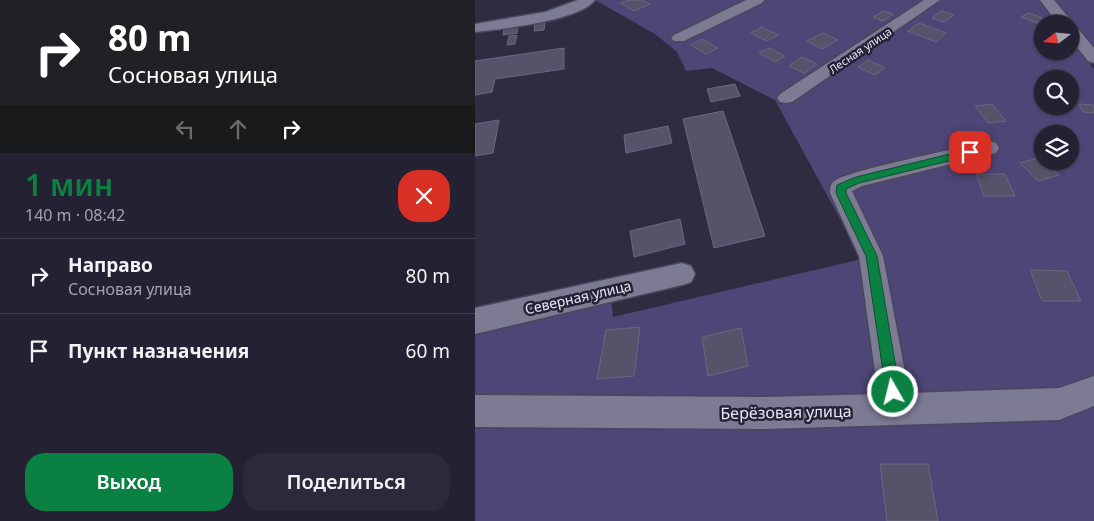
<!DOCTYPE html>
<html lang="ru">
<meta charset="utf-8">
<style>
:root{--surface:#232132;--page:#2b293a;--text:#f1f3f6;--muted:#a3a3ac;--line:#403e4d;--accent:#0b8043}
body{margin:0;font-family:"Noto Sans",sans-serif;background:var(--page);color:var(--text);height:100vh;display:flex;flex-direction:column;font-size:19px;white-space:nowrap}
*{box-sizing:border-box;margin:0}
p{font-size:16px;color:var(--muted)}
.icon{flex:none;width:28px;height:28px;fill:none;stroke:currentColor;stroke-width:2;stroke-linecap:round;stroke-linejoin:round}
.map{position:relative;flex:1;overflow:hidden}
.sheet{display:flex;flex-direction:column;background:var(--surface);width:475px}
.sheet>*{flex:none}
.guide{background:#202124;color:#fff;overflow:hidden}
.needle{width:32px;rotate:254deg}
.tools{position:absolute;left:559px;top:15px;display:grid;gap:10px}
.tools a{display:grid;place-items:center;width:45px;height:45px;border-radius:50%;background:var(--surface);box-shadow:0 1px 4px #0004,0 0 0 1px var(--line);font-size:25px}
.pin{position:absolute;display:grid;place-items:center;width:42px;height:42px;color:#fff;margin:-21px;border-radius:10px;box-shadow:0 2px 8px #0006}
.me{position:absolute;width:55px;margin:-28px;rotate:352deg;stroke-linejoin:round;filter:drop-shadow(0 0 4px #0008)}
.turn{display:flex;align-items:center;gap:18px;height:105px;padding:0 25px;font-size:22px}
.turn .icon{width:65px;height:65px;stroke-width:2.5}
.turn b{display:block;font-size:35px;line-height:42px}
.lanes{display:flex;align-items:center;height:48px;padding:0 25px;background:#0003;justify-content:center;gap:25px;direction:ltr}
.lanes .off{opacity:.35}
.round{display:grid;place-items:center;flex:none;width:52px;height:52px;border-radius:20px;background:var(--page)}
.head{display:flex;align-items:center;justify-content:space-between;height:85px;padding:0 25px}
h1{font-size:30px;font-weight:600;line-height:38px;color:var(--accent)}
.cta{display:flex;gap:10px;margin-top:auto;padding:10px 25px}
.cta a{flex:1;height:58px;border-radius:20px;background:var(--accent);color:#fff;font-size:20px;font-weight:600;line-height:58px;text-align:center}
.cta a+a{background:var(--page);color:var(--text)}
ul{padding:0;list-style:none}
li{display:flex;align-items:center;gap:15px;height:75px;padding:0 25px;border-top:1px solid var(--line)}
li div{flex:1}
li b{display:block;font-size:19px}
li em{font-style:normal}
main{display:flex;flex:1;min-height:0}
.map>svg:first-child{display:block}
</style>
<main>
<section class="sheet">
<div class="guide">
<div class="turn"><svg class="icon" aria-label="right" viewBox="0 0 24 24"><path d="M7 20v-9h11M14 6l5 5-5 5"/></svg><div><b>80 m</b>Сосновая улица</div></div>
<div class="lanes"><svg class="icon off" aria-label="left" viewBox="0 0 24 24"><path d="M17 20v-9H6M10 6l-5 5 5 5"/></svg><svg class="icon off" aria-label="ahead" viewBox="0 0 24 24"><path d="M12 20V5M6 11l6-6 6 6"/></svg><svg class="icon" aria-label="right" viewBox="0 0 24 24"><path d="M7 20v-9h11M14 6l5 5-5 5"/></svg></div>
</div>
<div class="head"><div><h1>1 мин</h1><p>140 m · 08:42</p></div><a class="round" style="background:#d93025;color:#fff"><svg class="icon" aria-label="close" viewBox="0 0 24 24"><path d="M6 6l12 12M18 6L6 18"/></svg></a></div>
<ul>
<li><svg class="icon" aria-label="right" viewBox="0 0 24 24"><path d="M7 20v-9h11M14 6l5 5-5 5"/></svg><div><b>Направо</b><p>Сосновая улица</p></div><em>80 m</em></li>
<li><svg class="icon" aria-label="arrive" viewBox="0 0 24 24"><path d="M6 21V4h12l-3 4 3 4H6"/></svg><div><b>Пункт назначения</b></div><em>60 m</em></li>
</ul>
<div class="cta"><a>Выход</a><a>Поделиться</a></div>
</section>
<div class="map">
<svg width="619" height="521" viewBox="0 0 619 521">
<rect width="100%" height="100%" fill="#2f2c42"/>
<g fill="#4e4676" fill-rule="evenodd">
<path d="M120 0H564L583 24H568V51H595V39L619 69V521H0V312L134 278 138 317 387 259 300 100 237 68 211 71 202 52 180 34ZM568 79H595V106H568ZM568 134H595V161H568Z"/>
<path d="M579 0H619V47L614 41Z"/>
</g>
<g fill="#55526a" stroke="#6a6780">
<path d="M154 0H167L175 4 159 11 145 3Z"/>
<path d="M409 11 418 14 408 21 398 17Z"/>
<path d="M466 11 479 15 469 22 457 18Z"/>
<path d="M554 13 570 19 563 23 546 17Z"/>
<path d="M70 23 69 30 59 31 60 24Z"/>
<path d="M444 23 471 33 461 42 433 31Z"/>
<path d="M43 27 42 33 28 35 29 29Z"/>
<path d="M287 27 303 35 292 41 276 33Z"/>
<path d="M348 33 363 40 347 49 332 41Z"/>
<path d="M42 35 40 44 32 45 34 36Z"/>
<path d="M227 39 243 48 231 54 216 45Z"/>
<path d="M89 48V69L20 79 17 92 0 95V61Z"/>
<path d="M294 48 310 56 300 62 284 53Z"/>
<path d="M327 57 342 64 329 73 314 66Z"/>
<path d="M393 60 410 68 400 75 383 67Z"/>
<path d="M260 84 265 96 236 102 232 89Z"/>
<path d="M517 104 531 121 513 123 500 106Z"/>
<path d="M604 104 619 105V113L608 112Z"/>
<path d="M248 111 290 236 239 248 208 119Z"/>
<path d="M24 120 18 153 0 156V124Z"/>
<path d="M193 126 197 143 151 153 149 135Z"/>
<path d="M566 157 568 161H570L584 175 563 181 545 163Z"/>
<path d="M501 174H530L540 196H509Z"/>
<path d="M205 219 210 244 159 257 155 231Z"/>
<path d="M555 270 592 271 606 301H567Z"/>
<path d="M165 327 159 376 122 379 131 330Z"/>
<path d="M266 328 273 366 233 376 227 337Z"/>
<path d="M405 464H453L463 521H412Z"/>
</g>
<g fill="none" stroke-linecap="round" stroke-linejoin="round">
<g stroke="#494759" stroke-width="3">
<g id="minor">
<path d="M103 0H120C104 21 27 29 0 32V24L70 12Z"/>
<path d="M271 0H289L287 3 209 41H199L196 38 199 35Z"/>
<path d="M449 0H465L317 102 311 103 305 102 302 98 305 94Z"/>
<path d="M565 0H579L619 48V63L613 61 595 38V24H583Z"/>
<path d="M514 141 521 143 524 148 521 153 387 186 377 191 408 256 434 393 584 388 619 376V406L584 420 290 429 0 427V395L290 397 403 394 384 256 355 193C355 189 355 185 358 182 368 171 491 147 514 141Z"/>
<path d="M207 263 216 266 220 274 216 282 207 285 0 334V308Z"/>
</g>
</g>
<use href="#minor" fill="#7d7a94" fill-rule="evenodd"/>
</g>
<path fill="#0b8043" stroke="#07532c" d="M495 149 500 152 498 155 384 183 371 189V193L402 256 425 392 423 397 418 399 413 397 411 392 391 256 361 193 362 185 381 177Z"/>
<g text-anchor="middle" dominant-baseline="central" stroke-width="5" stroke-linejoin="round" paint-order="stroke">
<g font-size="11" fill="#e8e7f5" stroke="#252237">
<text transform="translate(385 50) rotate(-34)">Лесная улица</text>
</g>
<g font-size="14" fill="#e8e7f5" stroke="#252237">
<text transform="translate(103 297) rotate(-13)">Северная улица</text>
</g>
<g font-size="16" fill="#e8e7f5" stroke="#252237">
<text transform="translate(311 412) rotate(-1)">Берёзовая улица</text>
</g>
</g>
</svg>
<div class="tools">
<a><svg class="needle" viewBox="-14 -14 28 28"><path d="M0-13l5 13h-10z" fill="#e53935"/><path d="M0 13l5-13h-10z" fill="#a3a3ac"/></svg></a>
<a><svg class="icon" aria-label="search" viewBox="0 0 24 24"><circle cx="10" cy="10" r="6"/><path d="M15 15l6 6"/></svg></a>
<a><svg class="icon" aria-label="layers" viewBox="0 0 24 24"><path d="M12 4l9 5-9 5-9-5zM3 14l9 5 9-5"/></svg></a>
</div>
<div class="pin" style="left:495px;top:152px;background:#d93025"><svg class="icon" aria-label="arrive" viewBox="0 0 24 24"><path d="M6 21V4h12l-3 4 3 4H6"/></svg></div>
<svg class="me" style="left:418px;top:392px" viewBox="-20 -20 40 40"><circle r="17" fill="#0b8043" stroke="#fff" stroke-width="3"/><path d="M0-11L8 9 0 5-8 9z" fill="#fff"/></svg>
</div>
</main>
